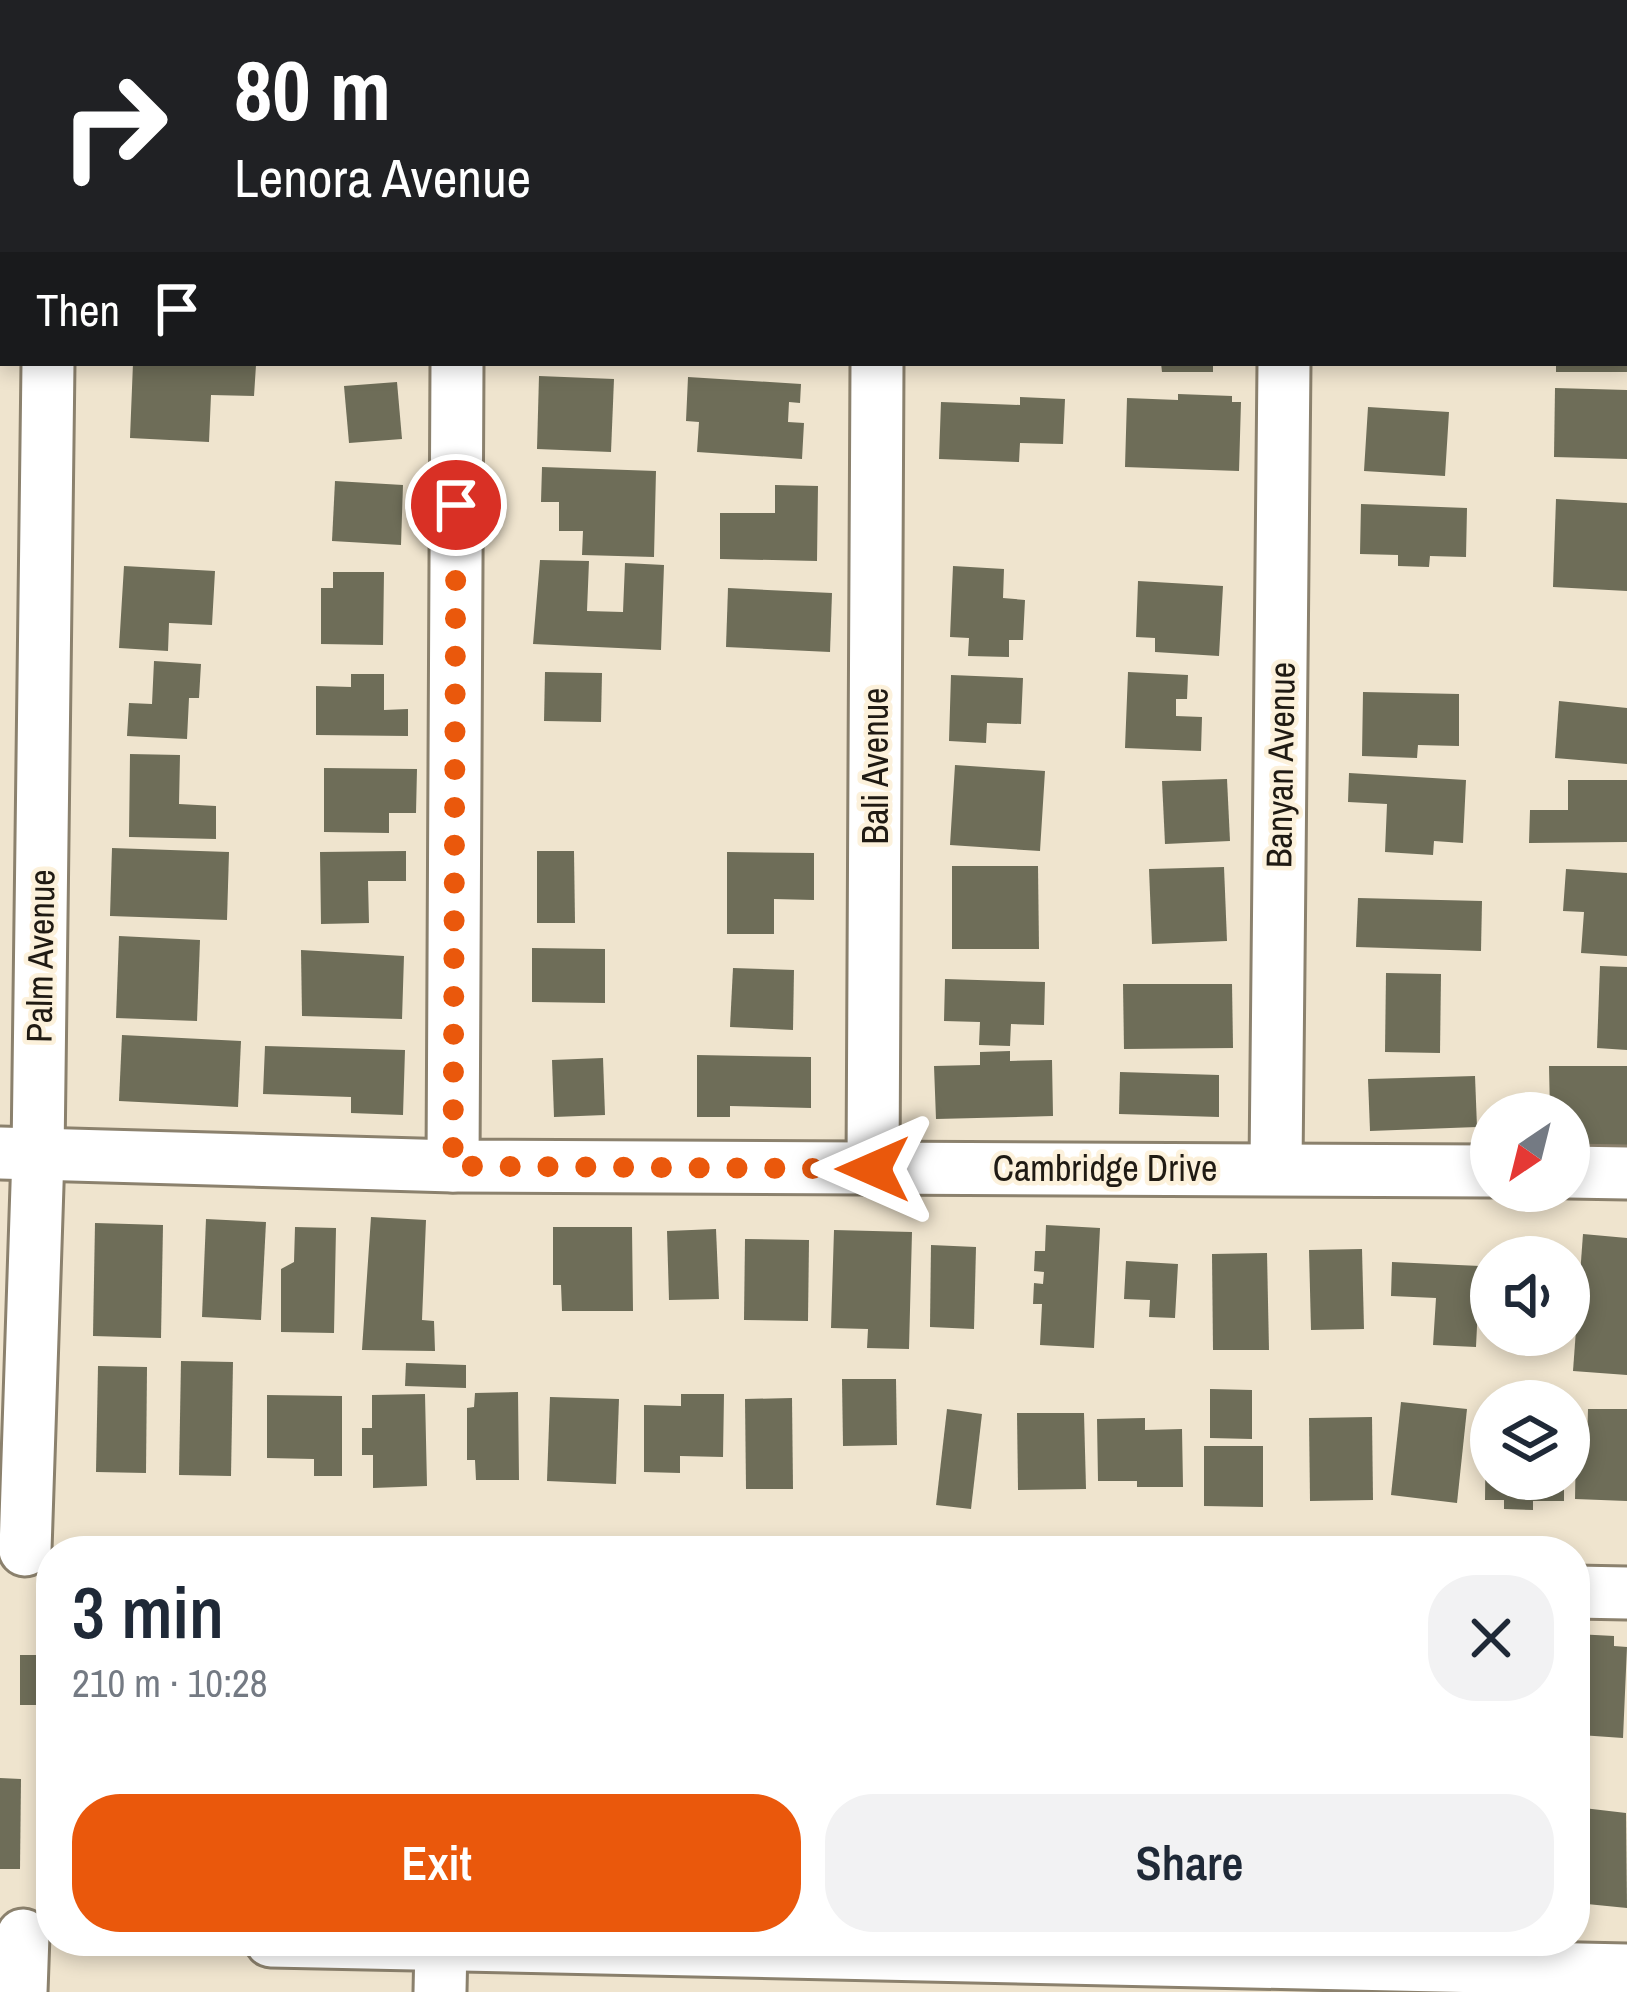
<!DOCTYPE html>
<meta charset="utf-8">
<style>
:root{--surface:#fff;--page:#f2f2f3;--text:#1f2937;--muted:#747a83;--accent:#ea580c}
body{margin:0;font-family:"Archivo Narrow",sans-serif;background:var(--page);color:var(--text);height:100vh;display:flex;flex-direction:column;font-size:45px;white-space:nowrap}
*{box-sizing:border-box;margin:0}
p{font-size:39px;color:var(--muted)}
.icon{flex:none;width:66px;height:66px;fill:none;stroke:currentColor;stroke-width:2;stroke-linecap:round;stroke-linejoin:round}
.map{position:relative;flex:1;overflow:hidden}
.sheet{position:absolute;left:36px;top:1536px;width:1554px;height:420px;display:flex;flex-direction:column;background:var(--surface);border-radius:48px;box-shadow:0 6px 18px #0003}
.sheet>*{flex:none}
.banner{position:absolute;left:0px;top:0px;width:1629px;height:366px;box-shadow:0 6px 18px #0003;background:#202124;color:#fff;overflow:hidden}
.needle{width:78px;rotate:215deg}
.fabs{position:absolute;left:1470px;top:1092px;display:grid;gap:24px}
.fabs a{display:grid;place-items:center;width:120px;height:120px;border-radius:50%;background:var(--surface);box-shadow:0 6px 18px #0003;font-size:60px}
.pin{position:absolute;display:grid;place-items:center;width:102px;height:102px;color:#fff;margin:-51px;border:6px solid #fff;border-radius:50%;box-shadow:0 3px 12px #0007}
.me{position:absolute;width:132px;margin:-66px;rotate:270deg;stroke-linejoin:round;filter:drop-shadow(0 0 9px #0008)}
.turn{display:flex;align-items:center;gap:42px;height:252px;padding:0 36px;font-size:54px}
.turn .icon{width:156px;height:156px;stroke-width:2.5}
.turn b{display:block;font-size:84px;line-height:102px}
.then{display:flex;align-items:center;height:114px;padding:0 36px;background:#0003;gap:24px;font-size:45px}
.round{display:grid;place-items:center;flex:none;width:126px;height:126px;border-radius:48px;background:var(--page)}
.head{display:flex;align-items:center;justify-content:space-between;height:204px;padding:0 36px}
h1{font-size:72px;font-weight:600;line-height:90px}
.button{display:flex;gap:24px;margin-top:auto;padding:24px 36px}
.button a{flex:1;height:138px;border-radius:48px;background:var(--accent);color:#fff;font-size:48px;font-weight:600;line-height:138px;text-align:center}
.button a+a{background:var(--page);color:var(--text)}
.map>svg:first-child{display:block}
</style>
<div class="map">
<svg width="1627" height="1992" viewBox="0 0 1627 1992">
<rect width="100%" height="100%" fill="#efe4ce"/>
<g fill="#6e6d58">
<path d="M133 363 256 365 254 396 211 395 209 442 130 438Z"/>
<path d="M1161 363H1213V372H1162Z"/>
<rect x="1556" y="363" width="71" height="9"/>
<path d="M539 376 614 379 611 452 537 449Z"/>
<path d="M688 377 801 384 800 403 789 402 788 422 804 423 802 459 697 452 699 422 686 421Z"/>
<path d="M397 382 402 439 349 443 344 386Z"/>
<path d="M1555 388 1627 390V459L1554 457Z"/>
<path d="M1178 394 1232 396V402H1241L1239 471 1125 467 1127 398 1178 400Z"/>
<path d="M1020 397 1065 399 1063 444 1020 443 1019 462 939 459 941 402 1020 405Z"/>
<path d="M1368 407 1449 412 1445 476 1364 471Z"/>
<path d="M542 467 656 471 654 557 582 555 583 531H559V502H541Z"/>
<path d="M335 481 403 485 401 545 332 541Z"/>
<path d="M775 485 818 486 817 561 720 559V513H775Z"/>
<path d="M1556 499 1627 503V591L1553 587Z"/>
<path d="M1361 504 1467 508 1466 557 1430 556 1429 567 1398 566V555L1360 554Z"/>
<path d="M540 560 589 561 587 611 623 612 625 563 664 565 661 650 533 644Z"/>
<path d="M124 566 215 571 212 625 169 623 168 651 119 648Z"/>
<path d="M953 566 1004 569 1003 598 1025 600 1023 640H1009V657L968 656 969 638 950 637Z"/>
<path d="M333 572H384L383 645 321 644V588H333Z"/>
<path d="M1138 581 1223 586 1219 656 1155 652V638L1136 637Z"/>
<path d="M728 588 832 593 830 652 726 647Z"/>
<path d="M154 661 201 664 199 698H189L187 739 127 736 129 703 152 704Z"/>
<path d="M545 672 602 673 601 722 544 721Z"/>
<path d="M1128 672 1188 675 1187 699H1176V716L1202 717 1201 751 1125 748Z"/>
<path d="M351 674H384V710L408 709V736L316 735V686L351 687Z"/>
<path d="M951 675 1023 678 1021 724 987 723 986 743 949 741Z"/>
<path d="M1363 692 1459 694V746L1418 745 1417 758 1362 756Z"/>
<path d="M1559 701 1627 708V764L1555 758Z"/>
<path d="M130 754 180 755 179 804 216 806V839L129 837Z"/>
<path d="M955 765 1045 771 1040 851 950 845Z"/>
<path d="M324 768 417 769 416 813H389V833L324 832Z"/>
<path d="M1349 773 1466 780 1463 843 1434 841 1433 855 1385 852 1387 804 1348 802Z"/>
<path d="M1227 779 1230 841 1165 844 1162 781Z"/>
<path d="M1568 780H1627V842L1529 843 1530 810H1568Z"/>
<path d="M112 848 229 852 227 920 110 916Z"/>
<path d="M406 851V881H368L369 923 321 924 320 852Z"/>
<path d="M537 851H574L575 923H537Z"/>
<path d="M727 852 814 853V900L774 899V934H727Z"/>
<path d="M952 866H1038L1039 949H952Z"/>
<path d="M1224 867 1227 941 1152 944 1149 869Z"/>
<path d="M1566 869 1627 873V956L1581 953 1584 912 1563 911Z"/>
<path d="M1358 898 1482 901 1481 951 1356 947Z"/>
<path d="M119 936 200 940 197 1021 116 1018Z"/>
<path d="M532 948 605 949V1003L532 1002Z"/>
<path d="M301 950 404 956 402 1019 302 1016Z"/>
<path d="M1600 966 1627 967V1050L1597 1048Z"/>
<path d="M733 968 794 970 793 1030 730 1027Z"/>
<path d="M1386 973 1441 974 1440 1053 1385 1052Z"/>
<path d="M945 979 1045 982 1044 1025 1011 1024 1010 1046 979 1045 980 1022 944 1021Z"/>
<path d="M1123 984H1232L1233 1048 1124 1049Z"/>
<path d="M122 1035 241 1041 238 1107 119 1101Z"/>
<path d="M265 1046 405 1050 403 1115 351 1113V1097L263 1094Z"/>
<path d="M1010 1051V1061L1052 1060 1053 1116 936 1119 934 1066 980 1065V1052Z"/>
<path d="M697 1055 811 1057V1108L730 1106V1117H697Z"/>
<path d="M603 1058 605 1115 554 1117 552 1060Z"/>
<path d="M1549 1066H1627V1145H1569V1113H1550Z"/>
<path d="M1120 1072 1219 1075V1117L1119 1114Z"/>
<path d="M1475 1076 1477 1127 1370 1131 1368 1079Z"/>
<path d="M371 1217 426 1220 422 1320 434 1321 435 1351 362 1350Z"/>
<path d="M206 1219 266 1222 261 1320 202 1317Z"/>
<path d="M95 1223 163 1225 161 1338 93 1336Z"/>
<path d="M1046 1225 1100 1228 1094 1348 1040 1345 1042 1304H1033L1034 1283 1043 1284 1044 1272 1034 1271 1035 1251H1045Z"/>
<path d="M295 1227 336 1228 334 1333 281 1332V1269L294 1262Z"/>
<path d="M553 1227H632L633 1311H562L561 1285H553Z"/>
<path d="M716 1229 719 1299 669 1300 667 1231Z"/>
<path d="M834 1230 912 1232 909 1349 867 1348 868 1329 831 1328Z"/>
<path d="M1583 1234 1627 1238V1375L1573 1371Z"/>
<path d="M745 1239 809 1240 808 1321 744 1320Z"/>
<path d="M931 1245 976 1247 974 1329 930 1327Z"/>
<path d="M1362 1249 1364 1329 1311 1330 1309 1250Z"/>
<path d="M1267 1253 1269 1350H1213L1212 1254Z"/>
<path d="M1126 1261 1178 1264 1175 1318 1149 1317 1150 1300 1124 1299Z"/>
<path d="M1392 1262 1480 1266 1476 1347 1433 1345 1436 1298 1391 1296Z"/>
<path d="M181 1361 233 1362 231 1476 179 1475Z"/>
<path d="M406 1363 466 1365V1388L405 1386Z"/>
<path d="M98 1366 147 1367 146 1473 96 1472Z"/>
<path d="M842 1379H896L897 1445 843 1446Z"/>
<path d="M1210 1389 1252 1390V1439L1210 1438Z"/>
<path d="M518 1392 519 1480H476L475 1460H467V1408L474 1407 475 1393Z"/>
<path d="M425 1394 427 1486 373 1488V1455H362V1428H372V1395Z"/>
<path d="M681 1394H724L723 1457 680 1456V1473L644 1472V1405L681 1406Z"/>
<path d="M267 1395 342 1396V1476H314V1459L267 1458Z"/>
<path d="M550 1397 619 1399 616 1484 547 1481Z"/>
<path d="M792 1398 793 1489H746L745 1399Z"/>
<path d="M1401 1402 1467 1409 1457 1503 1391 1495Z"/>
<path d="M947 1409 982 1414 971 1509 936 1505Z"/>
<path d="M1588 1409H1627V1501L1575 1499 1576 1443H1587Z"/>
<path d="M1017 1413H1084L1086 1489 1018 1490Z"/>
<path d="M1486 1414H1491V1479H1564V1501H1533V1510L1504 1509V1500H1485Z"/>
<path d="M1372 1417 1373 1500 1310 1501 1309 1418Z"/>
<path d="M1145 1418V1430L1182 1429 1183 1487H1137V1481H1098L1097 1419Z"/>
<path d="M1204 1446H1263V1507L1204 1506Z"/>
<path d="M1576 1634 1614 1636V1646L1627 1647 1623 1738 1580 1735 1584 1676 1575 1675Z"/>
<rect x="20" y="1655" width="31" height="50"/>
<path d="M0 1778 21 1779 20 1869H0Z"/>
<path d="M42 1792H51V1860H40Z"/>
<path d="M1575 1807 1626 1813 1627 1908 1577 1903Z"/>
</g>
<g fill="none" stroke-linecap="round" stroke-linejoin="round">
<g stroke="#8b816d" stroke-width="57">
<g id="minor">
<path d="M53 3V0"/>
<path d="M459 3V0"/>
<path d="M879 3V0"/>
<path d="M1288 3V0"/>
<path d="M0 1153 453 1166 1491 1171"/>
<path d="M453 1166 457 363"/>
<path d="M1276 1167 1284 363"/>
<path d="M873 1170 877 363"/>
<path d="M1569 1172 1627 1173"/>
<path d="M25 1550 38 1155 48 363"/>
<path d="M1575 1592 1627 1593"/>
<path d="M271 1941 1627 1970"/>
<path d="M21 1992 23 1935"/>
<path d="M440 1992 441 1944"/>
</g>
</g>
<use href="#minor" stroke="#fff" stroke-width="51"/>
</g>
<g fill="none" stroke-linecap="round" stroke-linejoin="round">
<path stroke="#ea580c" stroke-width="21" stroke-dasharray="0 37.8" d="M456 505 453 1166 873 1169"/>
</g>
<g text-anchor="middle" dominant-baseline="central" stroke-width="9" stroke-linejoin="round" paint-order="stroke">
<g font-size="36" fill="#1f1a13" stroke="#fcf1db">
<text transform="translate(1280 765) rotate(-89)">Banyan Avenue</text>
<text transform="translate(875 766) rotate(-90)">Bali Avenue</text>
<text transform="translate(40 956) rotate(-89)">Palm Avenue</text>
<text x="1105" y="1168">Cambridge Drive</text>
</g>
</g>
</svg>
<div class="fabs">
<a><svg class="needle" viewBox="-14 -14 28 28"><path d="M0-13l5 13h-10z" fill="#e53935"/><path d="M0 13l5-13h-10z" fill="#747a83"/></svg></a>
<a><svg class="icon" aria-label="sound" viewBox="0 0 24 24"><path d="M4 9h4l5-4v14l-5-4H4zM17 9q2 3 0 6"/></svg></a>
<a><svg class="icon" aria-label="layers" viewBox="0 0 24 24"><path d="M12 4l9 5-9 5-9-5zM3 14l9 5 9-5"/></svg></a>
</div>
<div class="pin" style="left:456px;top:505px;background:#d93025"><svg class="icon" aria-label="arrive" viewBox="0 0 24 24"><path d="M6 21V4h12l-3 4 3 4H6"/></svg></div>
<svg class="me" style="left:873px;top:1169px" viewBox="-20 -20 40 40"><path d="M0-17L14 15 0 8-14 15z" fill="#ea580c" stroke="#fff" stroke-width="4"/></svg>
<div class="banner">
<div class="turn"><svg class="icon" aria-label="right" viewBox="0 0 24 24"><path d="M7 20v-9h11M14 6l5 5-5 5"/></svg><div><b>80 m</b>Lenora Avenue</div></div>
<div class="then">Then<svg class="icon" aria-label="arrive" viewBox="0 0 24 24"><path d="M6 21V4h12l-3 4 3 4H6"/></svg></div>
</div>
<section class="sheet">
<div class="head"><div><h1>3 min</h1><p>210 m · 10:28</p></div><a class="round"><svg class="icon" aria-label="close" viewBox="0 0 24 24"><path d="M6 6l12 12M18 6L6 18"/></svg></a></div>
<div class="button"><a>Exit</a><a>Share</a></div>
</section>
</div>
